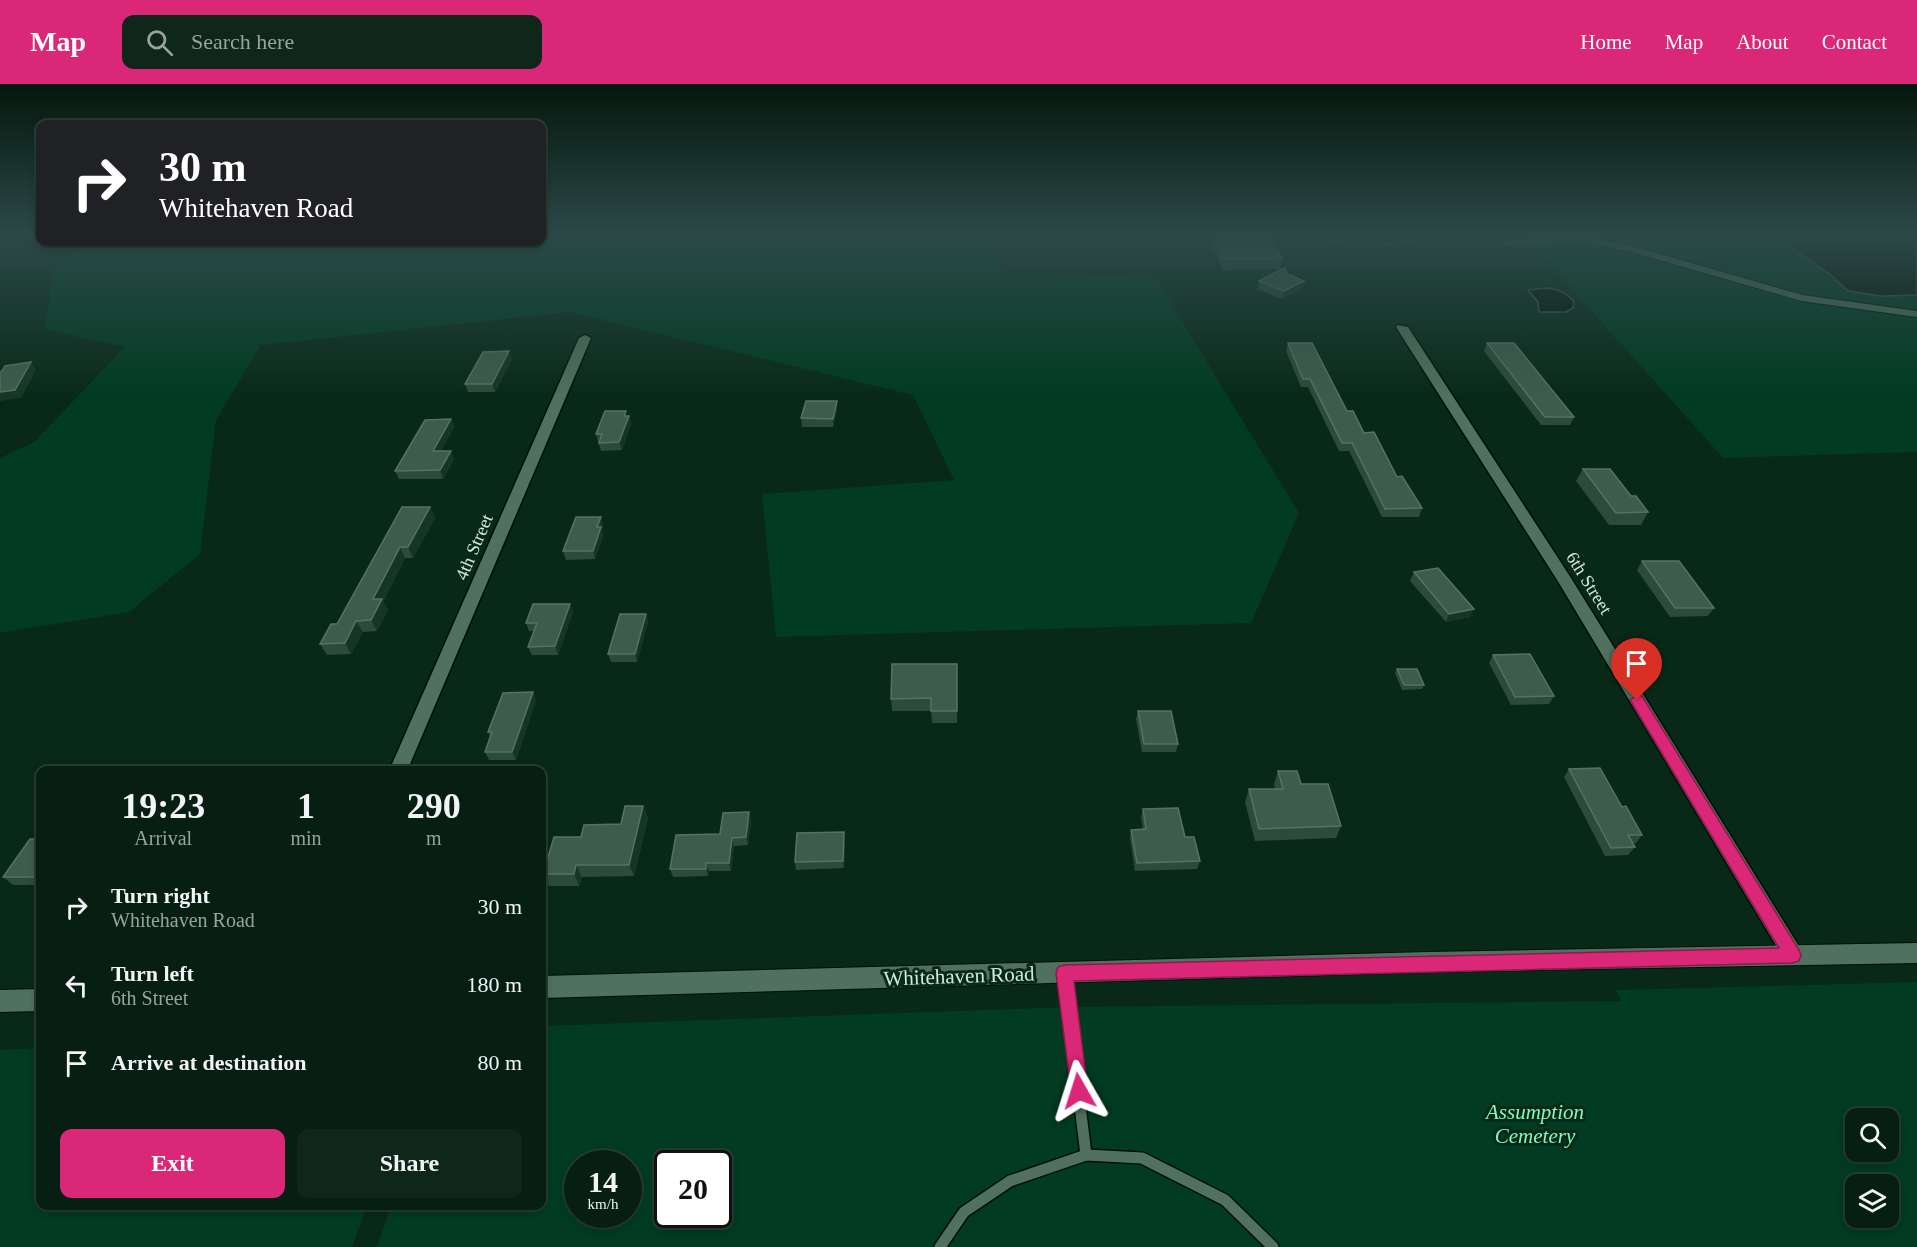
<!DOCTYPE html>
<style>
:root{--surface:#061f12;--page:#0f271b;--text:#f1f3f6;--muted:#98a29f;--line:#273d32;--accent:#db2777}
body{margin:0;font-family:"Times New Roman",serif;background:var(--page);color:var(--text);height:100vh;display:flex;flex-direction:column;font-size:22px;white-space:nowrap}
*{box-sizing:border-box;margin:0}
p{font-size:20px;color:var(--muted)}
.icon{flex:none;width:33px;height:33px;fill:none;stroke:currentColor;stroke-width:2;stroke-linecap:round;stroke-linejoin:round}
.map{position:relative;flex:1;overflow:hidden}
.details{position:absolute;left:36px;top:682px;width:510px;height:444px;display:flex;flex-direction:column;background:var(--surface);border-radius:12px;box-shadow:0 3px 9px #0003,0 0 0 2px var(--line)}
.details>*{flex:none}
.hud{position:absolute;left:36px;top:36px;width:510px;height:126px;border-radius:12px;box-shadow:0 3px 9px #0003,0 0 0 2px var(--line);background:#202124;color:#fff;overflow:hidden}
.fabs{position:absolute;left:1845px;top:1024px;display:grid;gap:12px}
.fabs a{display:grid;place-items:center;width:54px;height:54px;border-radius:12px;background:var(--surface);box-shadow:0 3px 9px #0003,0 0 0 2px var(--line);font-size:30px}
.speed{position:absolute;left:564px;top:1066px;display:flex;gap:12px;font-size:30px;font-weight:700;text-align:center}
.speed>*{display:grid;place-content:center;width:78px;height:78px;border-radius:50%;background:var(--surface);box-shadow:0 3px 9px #0003,0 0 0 2px var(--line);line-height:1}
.speed small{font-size:15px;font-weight:400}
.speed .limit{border:3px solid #111;border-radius:9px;background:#fff;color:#111}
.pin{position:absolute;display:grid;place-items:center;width:51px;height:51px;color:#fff;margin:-62px -26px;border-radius:50% 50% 50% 0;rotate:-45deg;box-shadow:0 0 6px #0007}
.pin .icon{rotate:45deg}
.me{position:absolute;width:66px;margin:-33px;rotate:354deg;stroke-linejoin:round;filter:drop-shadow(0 0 4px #0008)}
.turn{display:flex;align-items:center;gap:21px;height:126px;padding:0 24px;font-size:27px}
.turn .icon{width:78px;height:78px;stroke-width:2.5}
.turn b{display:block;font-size:42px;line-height:51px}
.eta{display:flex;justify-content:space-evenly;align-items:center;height:102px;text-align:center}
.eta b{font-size:36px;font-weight:700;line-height:42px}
.cta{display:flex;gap:12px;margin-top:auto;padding:12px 24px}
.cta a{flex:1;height:69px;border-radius:12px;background:var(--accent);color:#fff;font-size:24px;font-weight:700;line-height:69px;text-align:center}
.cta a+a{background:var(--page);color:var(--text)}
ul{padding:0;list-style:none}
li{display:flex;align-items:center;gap:18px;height:78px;padding:0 24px}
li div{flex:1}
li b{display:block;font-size:22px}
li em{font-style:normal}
header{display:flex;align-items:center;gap:36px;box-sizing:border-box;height:84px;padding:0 30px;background:var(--accent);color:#fff}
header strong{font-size:28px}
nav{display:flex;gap:33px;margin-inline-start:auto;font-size:21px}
.search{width:420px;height:54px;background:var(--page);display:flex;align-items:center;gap:15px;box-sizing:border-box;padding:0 21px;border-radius:12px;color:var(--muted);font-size:22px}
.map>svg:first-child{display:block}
</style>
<header>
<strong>Map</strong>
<div class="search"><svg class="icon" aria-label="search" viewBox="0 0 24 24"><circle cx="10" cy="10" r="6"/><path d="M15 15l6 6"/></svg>Search here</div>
<nav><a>Home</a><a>Map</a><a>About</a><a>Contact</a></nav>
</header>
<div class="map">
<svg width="1917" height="1163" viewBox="0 0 1917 1163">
<rect width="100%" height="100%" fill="#082918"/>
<g fill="#003b22" fill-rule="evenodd">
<path d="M542 152H995L1003 190 1155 193 1299 429 1251 539 776 553 762 410 954 396 913 311 570 228 261 261 216 336 200 470 129 528 0 549V374L34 358 125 263 44 245 55 182 88 158H542Z"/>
<path d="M1525 152H1917V368L1723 374Z"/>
<path d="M1917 898V1163H377L391 1122H542V942L1069 923 1621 917 1616 906ZM1856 1035H1888V1068H1856ZM578 1080H628V1131H578ZM668 1080H718V1131H668ZM1856 1101H1888V1134H1856Z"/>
<path d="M40 964V1122H367L352 1163H0V966Z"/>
</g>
<g fill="#001105" stroke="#405246" stroke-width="1.5">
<path d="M1307 152H1426C1391 167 1343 160 1307 152Z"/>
<path d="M1775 152H1917V211L1881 212 1848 207 1831 191Z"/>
<path d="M1545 204C1558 205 1566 208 1574 218L1573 224 1566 228H1539L1538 218 1528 206Z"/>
</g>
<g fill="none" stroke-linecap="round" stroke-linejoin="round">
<g stroke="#001005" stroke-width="8">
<path id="lane-far1" d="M1506 158 1591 156 1632 165 1802 214 1917 230"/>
</g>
<g stroke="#001005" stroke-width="14">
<g id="lane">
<path d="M1064 889 1086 1071"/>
<path d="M940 1163 964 1128 1010 1097 1086 1071 1142 1074 1225 1116 1273 1163"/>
</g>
</g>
<g stroke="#001005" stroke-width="3">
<g id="street">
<path d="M1398 241 1408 243 1571 494 1800 864 1803 871 1800 878 1793 880 1786 878 1559 499 1396 243Z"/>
<path d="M585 251 591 254 407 687H389L579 254Z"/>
</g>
</g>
<g stroke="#001005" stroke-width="2">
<g id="secondary">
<path d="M1917 859V879L1428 888 542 914V892L1428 868Z"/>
<path d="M40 905V927L0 928V906Z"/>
</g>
</g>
<use href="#lane-far1" stroke="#50715d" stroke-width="6"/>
<use href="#lane" stroke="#50715d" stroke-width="11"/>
<use href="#street" fill="#50715d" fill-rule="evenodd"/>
<use href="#secondary" fill="#50715d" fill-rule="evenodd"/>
</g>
<g fill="#2c4b3a">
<path d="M1213 152H1266L1282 174 1280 185 1223 186 1211 160Z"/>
<path d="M1288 190 1304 197 1302 204 1282 215 1258 205 1259 197Z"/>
<path d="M1288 259 1364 349 1422 424 1419 433H1382L1349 367H1339L1308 303H1301L1286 267Z"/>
<path d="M1487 259 1574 333 1570 341H1541L1484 267Z"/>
<path d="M512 275 495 308H468L465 300Z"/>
<path d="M837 325 833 343H802L801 334Z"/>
<path d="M627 332H629L631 340 622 366 601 367 596 350Z"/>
<path d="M451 335 454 343 441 367 454 375 443 395H399L395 387Z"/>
<path d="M1583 385 1631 412 1648 428 1641 441H1609L1576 397Z"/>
<path d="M430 423 435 434 413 474H405L383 518 388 526 377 547 363 548 351 570 327 571 320 560Z"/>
<path d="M601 433 603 441 602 446 603 452 595 475 566 476 563 467Z"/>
<path d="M1642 477 1714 524 1708 532 1670 533 1637 486Z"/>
<path d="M1414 488 1470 533 1446 538 1410 497Z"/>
<path d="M570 520 573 528 558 571H532L528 563 534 547H529L526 539Z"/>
<path d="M646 530 648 538 637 578H611L608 570Z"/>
<path d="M1493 571 1554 612 1549 620 1511 621 1489 579Z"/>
<path d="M957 580V639H932L931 627H892L891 615Z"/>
<path d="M1397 585 1424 601 1422 605 1402 606 1395 589Z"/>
<path d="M533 608 536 616 516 676H489L485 668 490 652 488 648Z"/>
<path d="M1138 627 1178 660 1176 668H1142L1136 635Z"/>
<path d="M1569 685 1622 723 1642 751 1636 759H1632L1635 763 1628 771 1605 772 1564 693Z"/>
<path d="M1278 687 1301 700 1341 742 1336 754 1255 757 1245 718 1249 705H1275L1274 700Z"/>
<path d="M643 722 648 734 634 792 582 793 579 802H549L543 790 581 753 621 740Z"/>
<path d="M1143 725 1185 753 1200 777 1197 785 1135 787 1130 754 1131 746H1143L1141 733Z"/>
<path d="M749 728 751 737 748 761 734 762 731 787H709L708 792 673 793 670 785Z"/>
<path d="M40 755V801H13L3 793Z"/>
<path d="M845 756 844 784 796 786 795 778Z"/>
</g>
<g fill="#163625">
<path d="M1304 197 1302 204 1282 215 1284 207Z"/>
<path d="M509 267 512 275 495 308 492 300Z"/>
<path d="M31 278 36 286 21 314 0 317V308Z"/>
<path d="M837 317V325L833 343V335Z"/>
<path d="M626 327 628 334 629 332 631 340 622 366 619 358Z"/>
<path d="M451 335 454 343 437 375 433 367Z"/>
<path d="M451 367 454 375 443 395 440 386Z"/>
<path d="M430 423 435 434 413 474 408 463Z"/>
<path d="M601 433 603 441 602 446 603 452 595 475 593 467 597 443Z"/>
<path d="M400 463 405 474 383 518 388 526 377 547 371 536 373 515Z"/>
<path d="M570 520 573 528 558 571 555 562Z"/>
<path d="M1474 525 1470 533 1446 538 1449 530Z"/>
<path d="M646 530 648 538 637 578 635 570Z"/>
<path d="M356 537 363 548 351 570 345 559Z"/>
<path d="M533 608 536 616 516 676 512 668Z"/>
<path d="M643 722 648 734 634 792 629 781Z"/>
<path d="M749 728 751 737 748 761 746 753Z"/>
<path d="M844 748 845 756 844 784 843 777Z"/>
<path d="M732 754 734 762 731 787 729 779Z"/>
<path d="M706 779 709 787 708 792 706 785Z"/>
<path d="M576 781 582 793 579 802 574 790Z"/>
</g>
<g fill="#3e5c4c" stroke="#567262" stroke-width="1.5">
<path d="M1215 152H1266L1267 155H1271L1282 174 1225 175Z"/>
<path d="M1284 184 1288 190 1304 197 1284 207 1259 197Z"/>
<path d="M1288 259H1312L1347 327H1353L1364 349 1374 348 1397 393 1402 392 1422 424 1385 425 1352 359H1342L1310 295H1303Z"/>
<path d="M1487 259H1514L1574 333H1545Z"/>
<path d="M509 267 492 300H465L483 268Z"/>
<path d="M31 278 15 306 0 308V288L2 287 5 282Z"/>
<path d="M806 317H837L833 335 801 334Z"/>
<path d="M605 327H626L624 332H629L619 358 599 359 602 350H596Z"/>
<path d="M451 335 433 367H451L440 386 395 387 425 336Z"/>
<path d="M1583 385H1610L1631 412H1636L1648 428 1616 429Z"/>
<path d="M402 423H430L408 463H400L373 515H382L371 536 356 537 345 559 320 560 331 540H337Z"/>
<path d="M576 433H601L597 443H601L593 467H563Z"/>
<path d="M1642 477H1679L1714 524H1675Z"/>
<path d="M1438 484 1474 525 1449 530 1414 488Z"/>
<path d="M533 520H570L555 562 528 563 537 539H526Z"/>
<path d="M620 530H646L635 570H608Z"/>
<path d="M1530 570 1554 612 1515 613 1493 571Z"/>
<path d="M892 580H957V627H931V614L891 615Z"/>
<path d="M1397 585H1417L1424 601H1404Z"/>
<path d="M533 608 512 668H485L492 648H488L503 609Z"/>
<path d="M1138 627H1171L1178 660H1144Z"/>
<path d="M1600 684 1622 723 1626 722 1642 751H1628L1635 763 1611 764 1569 685Z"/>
<path d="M1278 687H1297L1301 700H1328L1341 742 1259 745 1249 705H1283Z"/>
<path d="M625 722H643L629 781H576L574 790H543L554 753H581L584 741 621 740Z"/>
<path d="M1178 724 1185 753H1194L1200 777 1137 779 1131 746 1146 745 1143 725Z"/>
<path d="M749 728 746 753 732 754 729 779H706V785H670L676 751 720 750 723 729Z"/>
<path d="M844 748 843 777 795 778 797 749Z"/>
<path d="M30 755H40V793H3Z"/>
</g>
<linearGradient id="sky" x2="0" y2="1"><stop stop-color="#04170d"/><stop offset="0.48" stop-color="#2c4948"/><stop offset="1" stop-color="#2c4948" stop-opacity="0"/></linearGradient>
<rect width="1917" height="315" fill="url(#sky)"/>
<path fill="#db2777" stroke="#8e194d" stroke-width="1.5" d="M1637 611 1642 612 1799 866 1801 871 1799 877 1792 879 1074 897 1088 1007 1085 1014 1079 1017 1072 1014 1056 889 1058 883 1064 881 1779 864 1630 616Z"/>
<g text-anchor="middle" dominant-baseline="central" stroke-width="6" stroke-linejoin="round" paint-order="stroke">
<g font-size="18" fill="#d6e8dc" stroke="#082918">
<text transform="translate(474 463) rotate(-67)">4th Street</text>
<text transform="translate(1589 499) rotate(58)">6th Street</text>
</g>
<g font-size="21" fill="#d6e8dc" stroke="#082918">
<text transform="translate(959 892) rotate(-2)">Whitehaven Road</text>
</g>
<g font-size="21" font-style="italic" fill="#81fbba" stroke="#082918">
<text x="1535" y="1028">Assumption<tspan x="1535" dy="24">Cemetery</tspan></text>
</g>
</g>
</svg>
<div class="fabs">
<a><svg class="icon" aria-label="search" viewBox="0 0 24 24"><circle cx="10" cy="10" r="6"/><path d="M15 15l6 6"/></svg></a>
<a><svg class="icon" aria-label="layers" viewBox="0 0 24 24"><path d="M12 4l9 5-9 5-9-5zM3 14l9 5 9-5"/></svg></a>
</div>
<div class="speed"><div>14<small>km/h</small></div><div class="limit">20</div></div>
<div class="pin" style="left:1637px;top:616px;background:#d93025"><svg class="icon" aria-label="arrive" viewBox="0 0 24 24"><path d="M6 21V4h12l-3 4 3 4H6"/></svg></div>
<svg class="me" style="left:1079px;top:1007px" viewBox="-20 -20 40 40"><path d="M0-17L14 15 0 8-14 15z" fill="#db2777" stroke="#fff" stroke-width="4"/></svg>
<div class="hud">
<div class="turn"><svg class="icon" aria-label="right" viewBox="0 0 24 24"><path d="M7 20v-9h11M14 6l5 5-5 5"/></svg><div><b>30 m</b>Whitehaven Road</div></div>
</div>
<section class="details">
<div class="eta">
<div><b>19:23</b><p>Arrival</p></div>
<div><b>1</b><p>min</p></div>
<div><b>290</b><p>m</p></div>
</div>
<ul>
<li><svg class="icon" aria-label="right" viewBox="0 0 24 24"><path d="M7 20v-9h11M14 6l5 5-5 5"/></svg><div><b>Turn right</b><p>Whitehaven Road</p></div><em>30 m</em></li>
<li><svg class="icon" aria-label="left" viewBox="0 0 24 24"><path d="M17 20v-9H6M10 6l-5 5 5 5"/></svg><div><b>Turn left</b><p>6th Street</p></div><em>180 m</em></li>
<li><svg class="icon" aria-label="arrive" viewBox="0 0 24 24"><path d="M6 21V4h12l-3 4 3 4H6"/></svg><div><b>Arrive at destination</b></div><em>80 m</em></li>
</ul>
<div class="cta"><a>Exit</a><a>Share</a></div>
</section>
</div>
